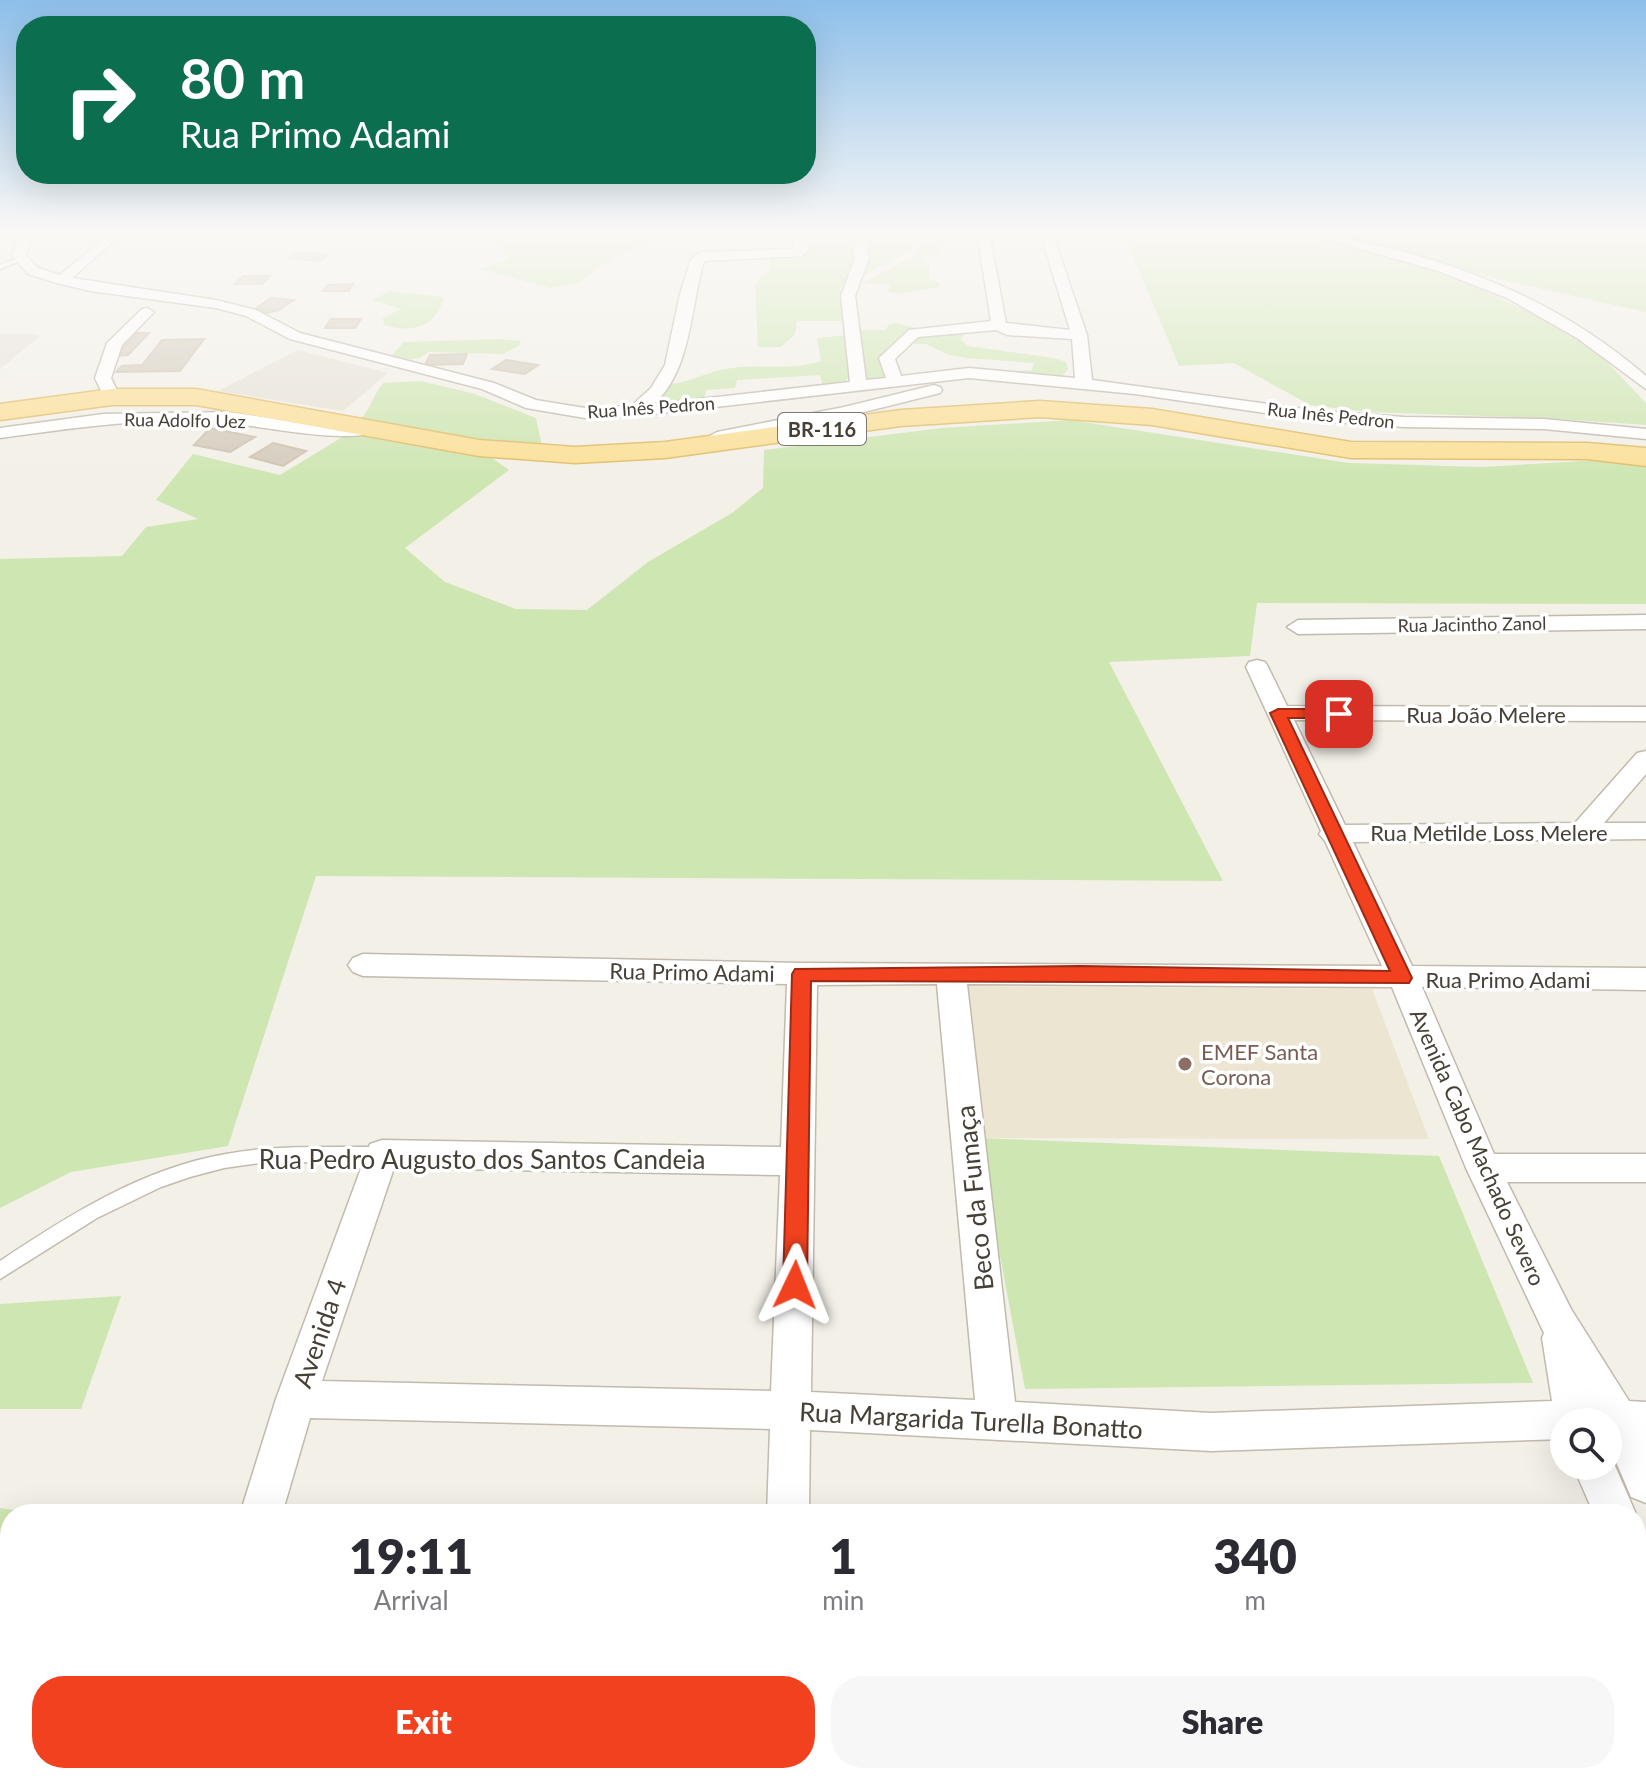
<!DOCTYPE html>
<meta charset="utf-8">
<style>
:root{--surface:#fff;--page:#f7f7f7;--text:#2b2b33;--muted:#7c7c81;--accent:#f2411f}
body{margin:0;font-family:Lato,sans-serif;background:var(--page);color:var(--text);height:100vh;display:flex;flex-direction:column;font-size:30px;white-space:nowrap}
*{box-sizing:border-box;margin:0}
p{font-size:26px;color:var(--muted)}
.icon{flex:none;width:44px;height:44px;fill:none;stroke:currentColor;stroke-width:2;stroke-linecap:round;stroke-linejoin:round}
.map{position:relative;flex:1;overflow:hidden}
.side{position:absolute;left:0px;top:1504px;width:1646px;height:280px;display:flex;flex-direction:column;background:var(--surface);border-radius:32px 32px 0 0;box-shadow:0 8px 32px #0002}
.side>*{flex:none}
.guide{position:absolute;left:16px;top:16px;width:800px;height:168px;border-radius:32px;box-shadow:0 8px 32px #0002;background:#0b6e4f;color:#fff;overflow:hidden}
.buttons{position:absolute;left:1550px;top:1408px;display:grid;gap:16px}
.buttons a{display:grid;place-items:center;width:72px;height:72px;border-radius:50%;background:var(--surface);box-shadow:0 8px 32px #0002;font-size:40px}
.pin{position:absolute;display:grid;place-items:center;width:68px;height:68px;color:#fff;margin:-34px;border-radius:16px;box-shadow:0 4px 12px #0006}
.me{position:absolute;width:88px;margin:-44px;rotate:2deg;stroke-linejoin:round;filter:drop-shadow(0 0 6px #0008)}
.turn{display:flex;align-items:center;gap:28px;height:168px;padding:0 32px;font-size:36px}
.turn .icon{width:104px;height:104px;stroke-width:2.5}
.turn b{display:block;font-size:56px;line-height:68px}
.eta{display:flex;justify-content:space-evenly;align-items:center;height:136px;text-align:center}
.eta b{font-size:48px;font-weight:800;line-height:56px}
.cta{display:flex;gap:16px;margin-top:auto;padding:16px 32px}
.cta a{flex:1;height:92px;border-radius:32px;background:var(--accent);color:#fff;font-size:32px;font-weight:800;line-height:92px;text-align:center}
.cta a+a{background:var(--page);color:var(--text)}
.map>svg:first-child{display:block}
</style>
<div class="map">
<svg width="1646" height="1784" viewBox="0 0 1646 1784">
<rect width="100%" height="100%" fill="#f3f0e8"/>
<path fill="#e7e2d6" d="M298 350 388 373 343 411 218 391Z"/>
<path fill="#e6e1dc" d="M0 334H32L40 336 0 369Z"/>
<path fill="#ece5d2" d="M962 986 1372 989 1429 1139 978 1138Z"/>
<g fill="#cee6b2">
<path d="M473 232H666L601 266 579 283 550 288 480 269 508 259 501 245 500 236Z"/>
<path d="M853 232H911V250L840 288 847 321H797L795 334 781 347H758L755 287 760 278 769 271 770 256 800 255 805 243 855 241Z"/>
<path d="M922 232 964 234 941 241 938 248 941 254 919 256 929 264V279L940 283 939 287 900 294 889 292V284H861L918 253Z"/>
<path d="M1087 232H1294L1375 252 1455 277 1529 312 1579 341 1607 362 1646 403V425L1543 418 1369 412 1310 405 1234 363 1179 366 1126 239Z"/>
<path d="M1318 232H1646V312L1457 270Z"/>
<path d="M390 291 444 297C435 328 413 333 384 325L383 318 401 309 372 300Z"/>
<path d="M897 323 941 335 964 334 961 340 968 346 1054 358 1066 362 1068 369 1058 381 1005 372 1032 370 1034 363 967 358 949 355 926 344H898L888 380 866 384 855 330H885L889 324Z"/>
<path d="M849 335 854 367 843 386 823 387 820 375 737 380 735 388 706 390 704 401 653 407 671 384C692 382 710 370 732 368 762 364 792 371 821 361L817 338Z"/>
<path d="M501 339 521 341 519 346 503 354 429 352 420 358 400 361 392 355 404 342Z"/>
<path d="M420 381 472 393 536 418 543 451 359 422C370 409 373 396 383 383Z"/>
<path d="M1070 420 1349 463 1482 467 1600 460 1646 466V604L1257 603 1250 656 1109 662 1223 881 316 876 228 1146 71 1172 0 1208V559L122 556 146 527 198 519 156 500 193 454 280 475 349 433 492 458 509 470 405 548 445 582 516 609 587 610 648 562 732 513 763 488 764 450 942 428Z"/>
<path d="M978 1138 1439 1156 1533 1383 1025 1389Z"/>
<path d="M121 1296 81 1409H0V1304Z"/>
<path d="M0 1508 42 1514H10V1619L0 1644Z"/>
</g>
<g fill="#d4ccbd" stroke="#cfc3b1" stroke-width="2">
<path d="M295 253 328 254 320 261 290 258Z"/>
<path d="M243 276H270L262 284H235Z"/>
<path d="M353 284 349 291H323L328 285Z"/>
<path d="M271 298 294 300 279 310 258 315 265 310 255 309Z"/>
<path d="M331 319H361L355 328H325Z"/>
<path d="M137 333H149L128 355 115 356Z"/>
<path d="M204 339 180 371 116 372 122 366 142 365 162 340Z"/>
<path d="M467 354 463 364 425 365 430 355Z"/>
<path d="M506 360 538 365 525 374 492 369Z"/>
<path d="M210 428 255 437 230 452 194 445Z"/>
<path d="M273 443 306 451 283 466 250 457Z"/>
</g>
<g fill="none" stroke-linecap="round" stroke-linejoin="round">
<g stroke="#c1baad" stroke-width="3">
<g id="lane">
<path d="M20 257 22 260 0 269V265Z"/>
<path d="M336 1147H382L388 1149 391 1154 388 1159 382 1161 260 1163 224 1168 190 1177 161 1187 97 1218 0 1279V1261C69 1215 143 1168 226 1154 262 1147 299 1147 336 1147Z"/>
</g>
</g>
<g stroke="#c1baad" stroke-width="3">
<g id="street">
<path d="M0 232 31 233 32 236 26 255 38 268 60 275 111 232H124L72 278 216 300 256 310 300 333 494 383 536 400 585 408 631 406 651 388 665 365 680 294 691 259 701 252 794 249 795 232H807L808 251 801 256 704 261C690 308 692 369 654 404L850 382 841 296 855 258 853 252 859 232H871L867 252 869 258 855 296 866 380 886 378 879 358 909 330 991 321 977 232H989L1006 323 1070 330 1040 232H1052L1087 335 1092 380 1319 411 1404 417 1544 419 1646 429V439L1544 429 1404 427 1319 421 1135 394 969 378 636 416 585 418 526 408 482 389 290 339 246 316 216 308 90 291 57 283 28 274 12 255 19 237 0 235ZM996 330 1007 335 1072 339 1075 378 969 368 901 376 895 359 918 337Z"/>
<path d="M1302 232C1330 232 1357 241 1385 247 1482 271 1570 310 1646 376V389L1577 338 1507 298 1438 271Z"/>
<path d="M147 308 154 312 122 345 111 378 120 397 118 401H106L95 378 107 343 142 309Z"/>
<path d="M934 385 940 387 942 390 940 393 844 417 717 442 708 437 717 432 844 407Z"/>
<path d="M229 412 315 425 369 424 378 429C362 445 275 429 251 426 169 413 82 427 0 438V428L103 414Z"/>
<path d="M1646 615V629L1298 634 1287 627 1298 620Z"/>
<path d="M1257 660 1265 662 1268 667 1287 706 1646 707V721L1294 720 1345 825 1575 823 1637 753 1646 751V774L1604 823H1646V839L1353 842 1412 966 1646 968V990L1422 987 1494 1154H1646V1182H1507L1571 1309 1629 1401 1646 1402V1503L1631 1497 1608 1443V1422H1564V1439L1211 1451 810 1430 809 1514H767L770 1429 310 1418 282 1514H240L276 1399 370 1144 382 1140 781 1147 787 984 363 976 353 972 348 965 353 958 363 954 802 963 1382 966 1325 841 1319 834 1321 831 1246 667 1249 662ZM937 984 975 1400 811 1392 817 985ZM967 984 1392 987 1466 1168 1544 1333 1542 1338 1552 1401 1211 1413 1015 1402ZM394 1168 780 1175 771 1391 322 1381Z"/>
<path d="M1609 1452 1636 1514H1594L1573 1466H1608Z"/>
<path d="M1636 1542 1646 1546V1609L1636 1605Z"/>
<path d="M1636 1745H1646V1784H1618L1614 1774H1636Z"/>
<path d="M157 1774H205L202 1784H154Z"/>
<rect x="757" y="1774" width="48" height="10"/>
</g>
</g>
<g stroke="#e0bd69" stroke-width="3">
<path id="primary" d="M112 389H196L479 440 575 447 665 442 901 410 1040 401 1152 409 1351 442 1587 443 1646 448V466L1587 459 1351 458 1152 425 1040 417 901 426 665 458 575 463 479 456 196 405H112L0 420V404Z"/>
</g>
<use href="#lane" fill="#fff" fill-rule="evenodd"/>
<use href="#street" fill="#fff" fill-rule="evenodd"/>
<use href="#primary" fill="#fbe099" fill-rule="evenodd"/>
</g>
<linearGradient id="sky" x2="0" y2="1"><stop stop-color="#8dbfea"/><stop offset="0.48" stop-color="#faf8f5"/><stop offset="1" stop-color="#faf8f5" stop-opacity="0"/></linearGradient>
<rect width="1646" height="482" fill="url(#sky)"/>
<path fill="#f2411f" stroke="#9d2a14" stroke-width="2" d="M1278 709H1339L1347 714 1339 718H1288L1412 978 1409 983 811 981 807 1285 804 1293 795 1296 786 1293 783 1285 792 974 795 969 1080 966 1390 971 1270 713Z"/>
<circle fill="#8d6e63" stroke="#fff" stroke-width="3" cx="1185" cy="1064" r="8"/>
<g text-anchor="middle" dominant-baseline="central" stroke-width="7" stroke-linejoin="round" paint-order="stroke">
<g font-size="18" fill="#464037" stroke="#fff">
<text transform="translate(651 407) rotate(-4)">Rua Inês Pedron</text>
<text transform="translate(1331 415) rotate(6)">Rua Inês Pedron</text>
<text transform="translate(185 420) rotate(1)">Rua Adolfo Uez</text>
<text transform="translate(1472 624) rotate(-1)">Rua Jacintho Zanol</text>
</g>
<rect fill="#fff" stroke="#7e7973" stroke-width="2" x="778" y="413" width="88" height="32" rx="6"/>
<g font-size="20" font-weight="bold" fill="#464037">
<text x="822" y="429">BR-116</text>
</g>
<g font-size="22" fill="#464037" stroke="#fff">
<text x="1486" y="714">Rua João Melere</text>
<text x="1489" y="832">Rua Metilde Loss Melere</text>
<text transform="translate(692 972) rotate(1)">Rua Primo Adami</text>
<text x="1508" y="979">Rua Primo Adami</text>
<text transform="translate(1478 1147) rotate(66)">Avenida Cabo Machado Severo</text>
</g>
<g font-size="22" fill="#785e54" stroke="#fff" text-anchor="start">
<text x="1201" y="1051">EMEF Santa<tspan x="1201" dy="25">Corona</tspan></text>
</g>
<g font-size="26" fill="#464037" stroke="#fff">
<text x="482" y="1159">Rua Pedro Augusto dos Santos Candeia</text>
<text transform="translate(974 1198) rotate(-96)">Beco da Fumaça</text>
<text transform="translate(319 1333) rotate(-71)">Avenida 4</text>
<text transform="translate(971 1420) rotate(3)">Rua Margarida Turella Bonatto</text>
</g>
</g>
</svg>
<div class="buttons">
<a><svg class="icon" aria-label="search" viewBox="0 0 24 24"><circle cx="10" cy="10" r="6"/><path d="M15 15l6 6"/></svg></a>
</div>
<div class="pin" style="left:1339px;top:714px;background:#d93025"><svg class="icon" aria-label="arrive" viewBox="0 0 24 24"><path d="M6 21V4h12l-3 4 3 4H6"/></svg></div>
<svg class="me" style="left:795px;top:1285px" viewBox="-20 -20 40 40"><path d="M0-17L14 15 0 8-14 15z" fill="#f2411f" stroke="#fff" stroke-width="4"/></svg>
<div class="guide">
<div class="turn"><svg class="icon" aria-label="right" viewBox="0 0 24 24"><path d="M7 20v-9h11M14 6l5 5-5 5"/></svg><div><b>80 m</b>Rua Primo Adami</div></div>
</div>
<section class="side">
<div class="eta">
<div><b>19:11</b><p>Arrival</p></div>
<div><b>1</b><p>min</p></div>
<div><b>340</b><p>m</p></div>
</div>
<div class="cta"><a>Exit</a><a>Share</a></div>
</section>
</div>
